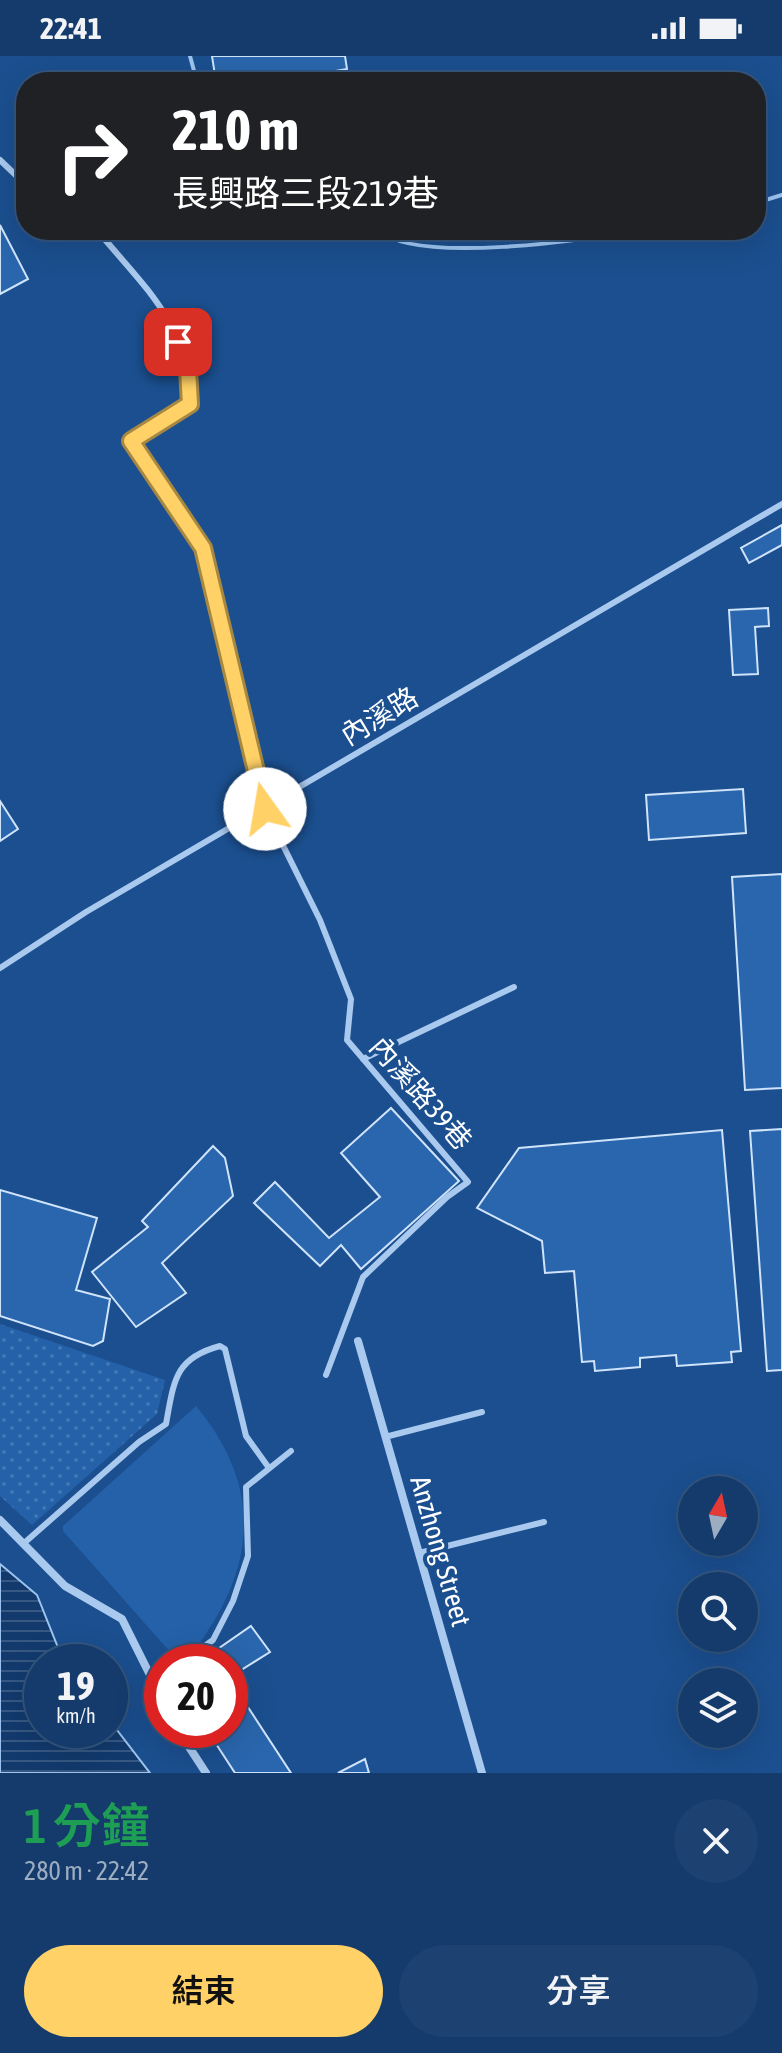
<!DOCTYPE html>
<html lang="zh-TW">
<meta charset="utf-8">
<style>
:root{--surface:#143b6b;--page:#1d4271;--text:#f1f3f6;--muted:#9dadc1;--line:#33557e;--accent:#ffd166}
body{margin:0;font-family:"Asap Condensed","Noto Sans TC",sans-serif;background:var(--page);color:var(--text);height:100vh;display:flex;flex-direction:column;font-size:30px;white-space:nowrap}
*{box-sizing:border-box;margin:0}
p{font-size:26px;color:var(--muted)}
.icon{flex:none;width:44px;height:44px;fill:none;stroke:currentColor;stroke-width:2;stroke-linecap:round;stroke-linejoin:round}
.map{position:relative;height:1717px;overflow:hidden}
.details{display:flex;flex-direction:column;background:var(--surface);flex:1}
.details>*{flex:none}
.guide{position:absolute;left:16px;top:16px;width:750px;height:168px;border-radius:32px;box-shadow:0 8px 32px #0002,0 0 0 2px var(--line);background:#202124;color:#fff;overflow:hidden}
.needle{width:52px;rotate:9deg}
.buttons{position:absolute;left:678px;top:1420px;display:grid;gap:16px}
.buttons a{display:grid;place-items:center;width:80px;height:80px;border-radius:50%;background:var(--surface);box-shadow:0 8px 32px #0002,0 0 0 2px var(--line);font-size:40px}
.speed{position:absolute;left:24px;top:1588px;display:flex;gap:16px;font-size:40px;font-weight:700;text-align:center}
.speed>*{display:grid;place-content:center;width:104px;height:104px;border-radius:50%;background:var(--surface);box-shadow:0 8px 32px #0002,0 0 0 2px var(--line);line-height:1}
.speed small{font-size:20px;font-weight:400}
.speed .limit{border:12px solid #d22;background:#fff;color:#111}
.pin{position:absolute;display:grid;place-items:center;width:68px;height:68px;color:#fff;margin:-34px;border-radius:16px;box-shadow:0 4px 12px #0006}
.me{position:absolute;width:88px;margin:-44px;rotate:347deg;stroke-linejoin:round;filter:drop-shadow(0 0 6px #0008)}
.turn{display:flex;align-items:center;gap:28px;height:168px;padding:0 24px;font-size:36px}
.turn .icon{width:104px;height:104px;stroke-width:2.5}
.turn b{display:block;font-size:56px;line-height:68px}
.round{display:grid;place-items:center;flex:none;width:84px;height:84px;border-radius:42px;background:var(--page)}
.head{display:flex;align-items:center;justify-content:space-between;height:136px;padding:0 24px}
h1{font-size:48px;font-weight:600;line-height:60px;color:#1e9e55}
.action{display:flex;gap:16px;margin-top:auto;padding:16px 24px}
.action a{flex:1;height:92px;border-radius:48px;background:var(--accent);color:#111;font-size:32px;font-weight:600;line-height:92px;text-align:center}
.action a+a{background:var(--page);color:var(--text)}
.status{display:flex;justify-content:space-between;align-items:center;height:56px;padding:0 40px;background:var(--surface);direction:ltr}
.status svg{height:22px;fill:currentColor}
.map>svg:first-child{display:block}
</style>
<div class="status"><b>22:41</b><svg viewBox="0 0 49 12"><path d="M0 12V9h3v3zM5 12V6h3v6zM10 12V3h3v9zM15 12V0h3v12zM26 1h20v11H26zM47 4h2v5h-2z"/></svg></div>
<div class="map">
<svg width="782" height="1717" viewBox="0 0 782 1717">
<defs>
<pattern id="park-dots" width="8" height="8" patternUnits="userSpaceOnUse" patternTransform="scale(2)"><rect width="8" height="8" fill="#2461a8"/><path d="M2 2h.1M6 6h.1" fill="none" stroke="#4579b5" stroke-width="1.8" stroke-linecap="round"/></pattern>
<pattern id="water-rules" width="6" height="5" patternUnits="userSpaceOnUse" patternTransform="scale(2)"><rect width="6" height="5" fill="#123a6d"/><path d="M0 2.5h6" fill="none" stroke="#365883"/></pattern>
</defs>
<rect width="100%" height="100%" fill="#1b4f8f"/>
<path fill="#2461a8" d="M196 1350C269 1438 253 1523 185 1606H179L63 1475V1470Z"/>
<path fill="url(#park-dots)" d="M0 1268 165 1324 157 1358 32 1469 0 1440Z"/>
<path fill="url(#water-rules)" stroke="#9cc4f0" stroke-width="2" d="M0 1508 37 1539 57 1589 68 1606H42V1674H110V1665L150 1717H0Z"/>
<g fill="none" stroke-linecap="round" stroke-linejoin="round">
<g stroke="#9cc4f0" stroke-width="4">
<path d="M190 0 197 26"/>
<path d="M756 147 782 139"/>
<path d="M380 174C412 209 591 184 637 174"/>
</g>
</g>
<g fill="#2a66ad" stroke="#cfe3fa" stroke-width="2">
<path d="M212 0H345L347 13 301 21 302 26H216Z"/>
<path d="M0 169 28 223 0 238Z"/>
<path d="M782 469V489L749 507 741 492Z"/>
<path d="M768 552 769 570 755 571 758 618 733 619 729 554Z"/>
<path d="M743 733 746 777 649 784 646 739Z"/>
<path d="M0 745 18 773 0 785Z"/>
<path d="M782 818V1032L745 1034 732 821Z"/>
<path d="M391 1052 459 1125 361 1213 341 1189 320 1210 254 1147 275 1126 329 1182 380 1141 341 1097Z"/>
<path d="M782 1073V1314L767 1315 750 1075Z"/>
<path d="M722 1074 741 1295 731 1296 732 1306 677 1310 676 1299 640 1302V1311L595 1315 594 1305 582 1306 574 1215 545 1217 542 1185 477 1152 519 1092Z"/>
<path d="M213 1090 225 1102 233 1140 162 1207 186 1237 136 1271 92 1216 148 1171 142 1165Z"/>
<path d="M0 1134 97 1162 76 1234 110 1243 103 1285 93 1290 0 1260Z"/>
<path d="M251 1570 270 1596 230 1621V1606H199Z"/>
<path d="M242 1642 291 1717H235L207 1674H230V1649Z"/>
<path d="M365 1703 369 1717H338Z"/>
</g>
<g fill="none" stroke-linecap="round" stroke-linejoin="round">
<g stroke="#a9c9ee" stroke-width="6">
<path d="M0 104 26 129"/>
<path d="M97 174C147 235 186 263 190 348L131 385 203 492 265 753 320 864 351 943 347 984 468 1126 447 1141 363 1221 326 1319"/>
<path d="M0 912 86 856 782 448"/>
<path d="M363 1003 514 931"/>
<path d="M385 1381 482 1356"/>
<path d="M23 1488 139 1386 166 1368C174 1324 175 1302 220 1290L225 1293 246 1380 269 1412"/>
<path d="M419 1497 544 1466"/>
<path d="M183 1606 213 1584 233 1545 248 1500 246 1431 291 1395"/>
</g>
<g stroke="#a9c9ee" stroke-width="8">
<path d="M358 1285 482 1717"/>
<path d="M0 1464 65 1530 122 1563 162 1643"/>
<path d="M178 1674 206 1717"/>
</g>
</g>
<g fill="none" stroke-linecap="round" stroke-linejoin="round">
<g stroke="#a68842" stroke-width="20">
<path id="route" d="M178 286 188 313 190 348 131 385 203 492 265 753"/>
</g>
<use href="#route" stroke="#ffd166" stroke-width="14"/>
</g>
<g text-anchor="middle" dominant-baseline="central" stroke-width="8" stroke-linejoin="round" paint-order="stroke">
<g font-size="28" fill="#fff" stroke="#1b4f8f">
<text transform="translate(379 660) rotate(-31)">內溪路</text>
<text transform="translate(421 1037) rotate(49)">內溪路39巷</text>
<text transform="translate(441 1495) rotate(74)">Anzhong Street</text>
</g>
</g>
</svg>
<div class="buttons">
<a><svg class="needle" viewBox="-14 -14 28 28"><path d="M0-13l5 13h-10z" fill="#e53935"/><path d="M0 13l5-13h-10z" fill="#9dadc1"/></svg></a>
<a><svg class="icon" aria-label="search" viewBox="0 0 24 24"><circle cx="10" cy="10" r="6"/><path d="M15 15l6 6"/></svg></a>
<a><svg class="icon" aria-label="layers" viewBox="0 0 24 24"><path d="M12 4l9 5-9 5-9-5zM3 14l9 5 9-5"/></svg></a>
</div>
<div class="speed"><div>19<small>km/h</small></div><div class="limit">20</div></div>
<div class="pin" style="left:178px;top:286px;background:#d93025"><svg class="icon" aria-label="arrive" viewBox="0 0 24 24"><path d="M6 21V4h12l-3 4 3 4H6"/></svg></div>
<svg class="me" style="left:265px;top:753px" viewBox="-20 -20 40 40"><circle r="19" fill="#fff"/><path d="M0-13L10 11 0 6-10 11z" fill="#ffd166"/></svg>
<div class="guide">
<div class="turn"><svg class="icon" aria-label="right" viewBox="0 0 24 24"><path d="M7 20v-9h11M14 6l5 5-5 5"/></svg><div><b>210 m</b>長興路三段219巷</div></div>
</div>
</div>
<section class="details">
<div class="head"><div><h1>1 分鐘</h1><p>280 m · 22:42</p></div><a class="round"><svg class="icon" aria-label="close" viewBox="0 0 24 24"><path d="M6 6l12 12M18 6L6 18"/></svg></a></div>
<div class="action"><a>結束</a><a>分享</a></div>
</section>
